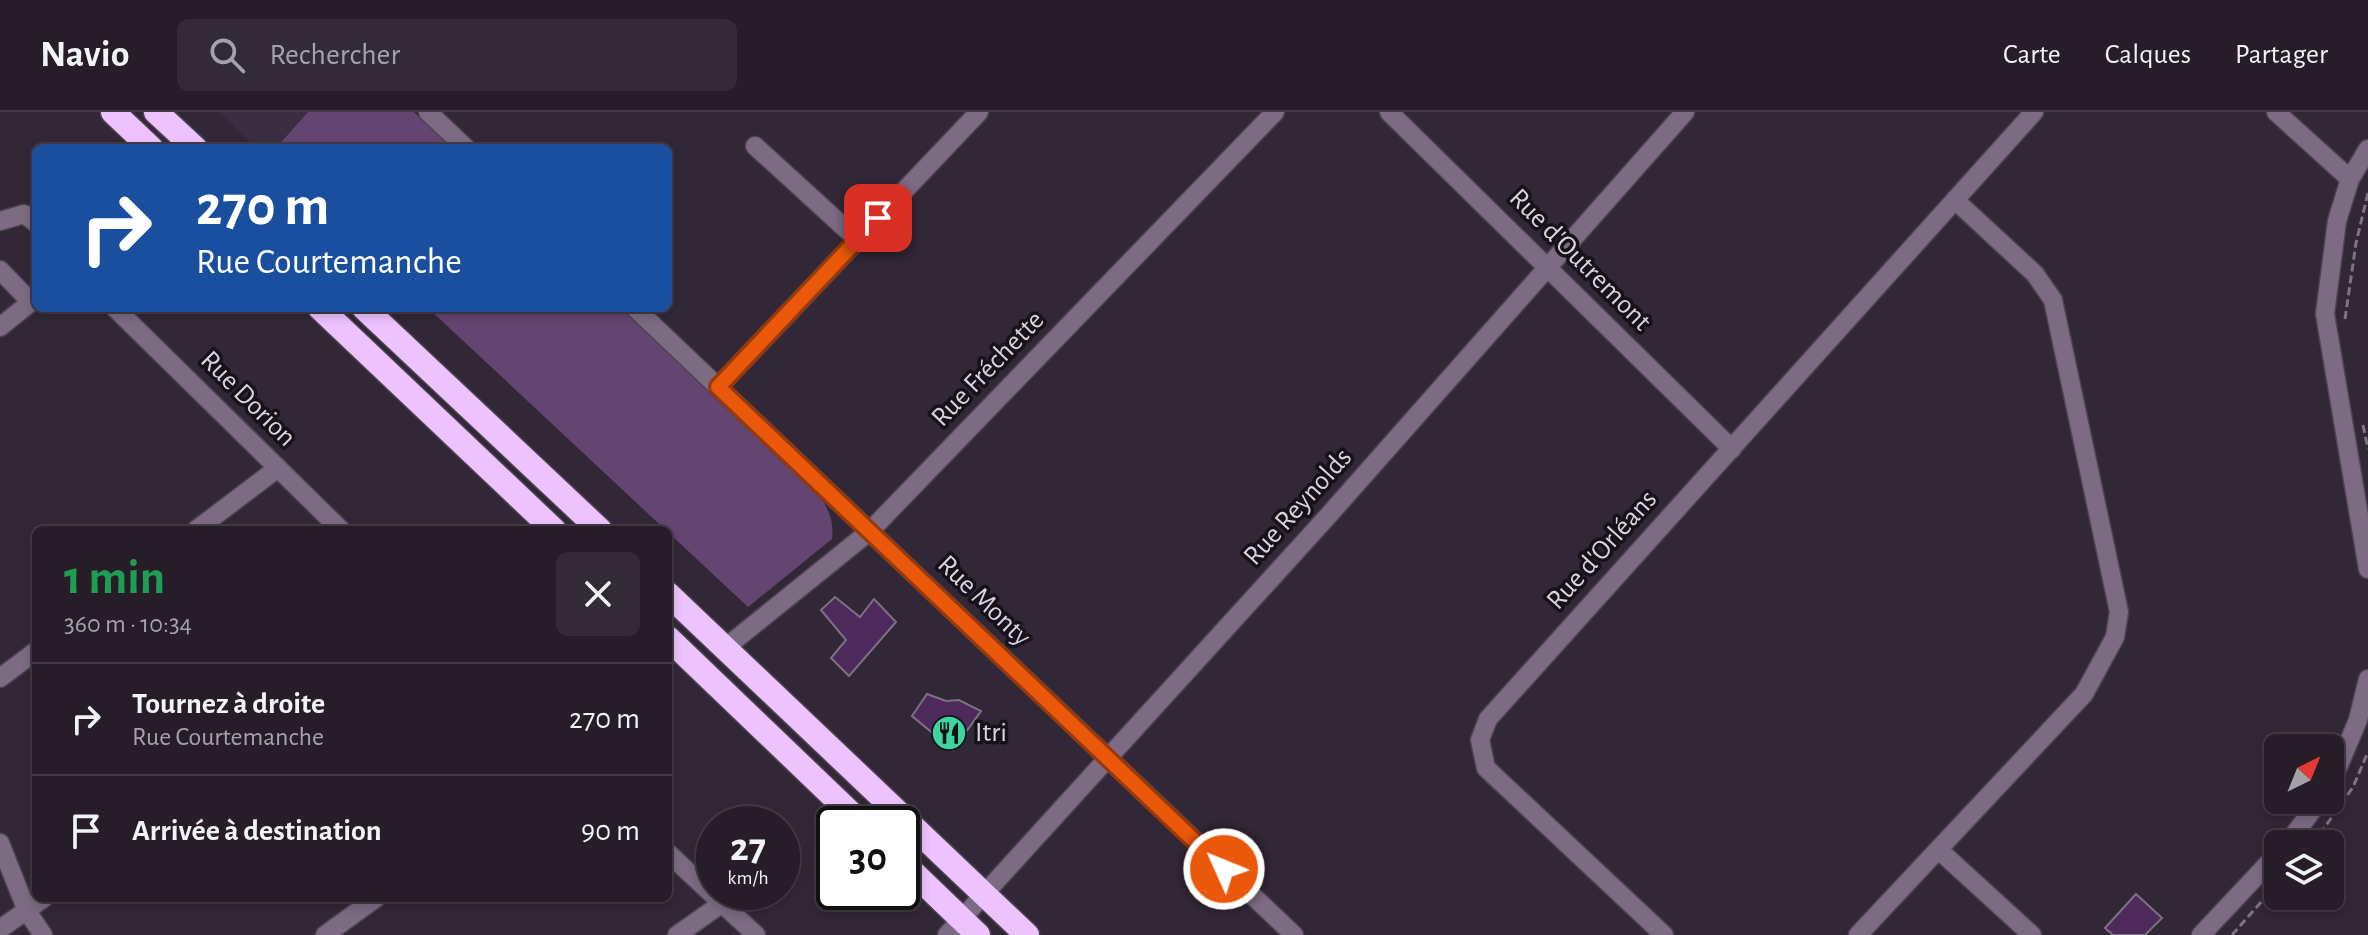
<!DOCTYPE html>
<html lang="fr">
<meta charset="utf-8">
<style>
:root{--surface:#261d28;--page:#322a34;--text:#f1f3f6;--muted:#a4a2a8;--line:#423b45}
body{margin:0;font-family:"Alegreya Sans",sans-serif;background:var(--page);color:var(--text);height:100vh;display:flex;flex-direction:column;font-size:30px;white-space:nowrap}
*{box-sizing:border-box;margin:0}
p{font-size:26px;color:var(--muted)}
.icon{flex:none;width:44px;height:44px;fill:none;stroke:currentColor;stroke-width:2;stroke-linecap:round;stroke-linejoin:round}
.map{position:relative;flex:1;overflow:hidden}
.panel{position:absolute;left:32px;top:414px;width:640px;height:376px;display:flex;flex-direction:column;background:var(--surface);border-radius:12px;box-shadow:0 4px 12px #0003,0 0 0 2px var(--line)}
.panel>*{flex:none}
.banner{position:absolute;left:32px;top:32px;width:640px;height:168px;border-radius:12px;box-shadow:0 4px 12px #0003,0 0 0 2px var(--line);background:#1a4fa0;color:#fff;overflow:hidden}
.needle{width:52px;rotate:43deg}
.buttons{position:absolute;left:2264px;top:622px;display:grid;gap:16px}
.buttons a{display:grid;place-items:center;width:80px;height:80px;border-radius:12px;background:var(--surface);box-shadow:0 4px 12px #0003,0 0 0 2px var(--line);font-size:40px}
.speed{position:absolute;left:696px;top:694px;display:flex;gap:16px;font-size:40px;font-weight:700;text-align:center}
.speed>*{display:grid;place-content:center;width:104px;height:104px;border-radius:50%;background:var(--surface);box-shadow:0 4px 12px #0003,0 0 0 2px var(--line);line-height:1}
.speed small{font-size:20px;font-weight:400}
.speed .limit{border:4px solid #111;border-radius:12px;background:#fff;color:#111}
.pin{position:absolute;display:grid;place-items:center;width:68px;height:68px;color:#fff;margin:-34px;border-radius:16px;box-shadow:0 4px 12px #0006}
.me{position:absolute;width:88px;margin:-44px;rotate:314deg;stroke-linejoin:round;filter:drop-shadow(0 0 6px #0008)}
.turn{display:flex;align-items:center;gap:28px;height:168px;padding:0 32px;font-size:36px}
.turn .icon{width:104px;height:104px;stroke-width:2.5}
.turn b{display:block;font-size:56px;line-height:68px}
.round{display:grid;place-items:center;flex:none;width:84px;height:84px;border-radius:12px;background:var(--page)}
.overview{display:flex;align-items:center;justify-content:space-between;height:136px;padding:0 32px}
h1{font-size:48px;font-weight:600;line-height:60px;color:#1e9e55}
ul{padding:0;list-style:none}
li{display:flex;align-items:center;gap:24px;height:112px;padding:0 32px;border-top:2px solid var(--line)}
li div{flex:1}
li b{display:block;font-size:30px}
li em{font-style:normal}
header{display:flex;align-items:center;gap:48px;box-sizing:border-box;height:112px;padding:0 40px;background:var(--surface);border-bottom:2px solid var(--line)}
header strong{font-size:38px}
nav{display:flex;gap:44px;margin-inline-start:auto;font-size:28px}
.search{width:560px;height:72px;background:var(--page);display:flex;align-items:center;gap:20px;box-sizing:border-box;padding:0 28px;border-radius:12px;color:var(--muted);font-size:30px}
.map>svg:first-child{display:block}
</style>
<header>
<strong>Navio</strong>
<div class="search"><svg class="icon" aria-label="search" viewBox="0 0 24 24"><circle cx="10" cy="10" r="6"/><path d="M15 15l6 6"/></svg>Rechercher</div>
<nav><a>Carte</a><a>Calques</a><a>Partager</a></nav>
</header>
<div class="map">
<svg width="2368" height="823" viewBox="0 0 2368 823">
<rect width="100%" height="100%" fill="#322736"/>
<path fill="#3c2e42" d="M219 0H308L276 36H257Z"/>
<g fill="#644471">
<path d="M308 0H414L452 36H276Z"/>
<path d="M428 196H621L814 375C825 391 835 406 832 427L748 495Z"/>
</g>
<g fill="#4e295c" stroke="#7d7082" stroke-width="2">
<path d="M835 485 860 505 874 487 896 510 849 564 831 546 846 528 821 498Z"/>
<path d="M927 582 946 589 959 588 981 599 953 638 912 604Z"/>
<path d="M2136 782 2162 806 2145 823H2113L2105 816Z"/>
</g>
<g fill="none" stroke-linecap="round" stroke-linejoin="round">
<g stroke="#4d4351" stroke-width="21">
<g id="minor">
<path d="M428 0 466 36"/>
<path d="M1389 0 1732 337"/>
<path d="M2276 0 2350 67"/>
<path d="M755 34 858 128"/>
<path d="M2368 37 2350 67 2337 109 2325 202 2368 457"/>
<path d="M0 109 24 102 36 111"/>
<path d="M0 158 31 190"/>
<path d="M115 196 341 418"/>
<path d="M635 196 1294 823"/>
<path d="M0 215 36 186"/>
<path d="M718 275 979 0"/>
<path d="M196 418 278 356"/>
<path d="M725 536 870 419 1275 0"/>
<path d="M0 566 36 539"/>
<path d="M2330 674 2358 608 2368 567"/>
<path d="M0 731 27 799 43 823"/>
<path d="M2287 732 2320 688"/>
<path d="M1940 739 2032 823"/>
<path d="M668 741 756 823"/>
<path d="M0 817 44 786"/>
<path d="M325 823 376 786"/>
<path d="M677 823 721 792"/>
<path d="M947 823 1328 404 1685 0"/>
<path d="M1664 823 1486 656 1480 628 1488 607 2034 0"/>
<path d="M1858 823 2084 582 2115 525 2119 500 2053 188 2035 162 1955 88"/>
<path d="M2201 823 2278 741"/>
</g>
</g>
<g stroke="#4d4351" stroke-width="27">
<g id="highway">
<path d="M113 0 151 36"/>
<path d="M156 0 195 36"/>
<path d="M320 196 554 418"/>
<path d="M364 196 600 418"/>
<path d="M668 482 1027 823"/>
<path d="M668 526 862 712"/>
<path d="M902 750 978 823"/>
</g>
</g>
<g stroke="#7c7480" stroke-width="3" stroke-dasharray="8 4" stroke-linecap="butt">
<path d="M2345 207 2356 131 2368 81"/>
<path d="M2363 313 2368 337"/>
<path d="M2313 732 2353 675 2368 640"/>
<path d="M2232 823 2278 771"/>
</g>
<use href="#minor" stroke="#7c6b83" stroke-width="18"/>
<use href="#highway" stroke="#edc2ff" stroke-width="24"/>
</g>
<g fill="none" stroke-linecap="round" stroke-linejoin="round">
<g stroke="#983908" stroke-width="20">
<path id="route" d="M878 106 718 275 1224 757"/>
</g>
<use href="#route" stroke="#ea580c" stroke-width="14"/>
</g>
<defs>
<g id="restaurant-disc" transform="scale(1.8)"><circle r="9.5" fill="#3ed4a2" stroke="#171219"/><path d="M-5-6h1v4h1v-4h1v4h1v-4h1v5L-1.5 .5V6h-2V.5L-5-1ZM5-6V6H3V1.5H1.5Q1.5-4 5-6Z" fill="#111"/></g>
</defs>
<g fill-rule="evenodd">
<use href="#restaurant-disc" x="949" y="621"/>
</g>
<g text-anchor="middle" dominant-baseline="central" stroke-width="7" stroke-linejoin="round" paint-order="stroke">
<g font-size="28" fill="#d9d3dc" stroke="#171219">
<text transform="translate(1580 148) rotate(45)">Rue d'Outremont</text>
<text transform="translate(988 257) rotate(-46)">Rue Fréchette</text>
<text transform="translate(248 287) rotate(45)">Rue Dorion</text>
<text transform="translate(1298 395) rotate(-48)">Rue Reynolds</text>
<text transform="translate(1602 438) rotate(-48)">Rue d'Orléans</text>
<text transform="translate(984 489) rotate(44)">Rue Monty</text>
</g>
<g font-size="28" fill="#d9d3dc" stroke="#171219" text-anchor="start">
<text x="975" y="621">Itri</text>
</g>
</g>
</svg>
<div class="buttons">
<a><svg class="needle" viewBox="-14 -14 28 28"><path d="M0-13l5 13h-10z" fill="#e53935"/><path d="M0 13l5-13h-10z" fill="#a4a2a8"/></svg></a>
<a><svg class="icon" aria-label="layers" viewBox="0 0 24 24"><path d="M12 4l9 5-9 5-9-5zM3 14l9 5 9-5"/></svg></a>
</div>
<div class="speed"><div>27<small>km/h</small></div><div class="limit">30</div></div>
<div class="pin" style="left:878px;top:106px;background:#d93025"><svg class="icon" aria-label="arrive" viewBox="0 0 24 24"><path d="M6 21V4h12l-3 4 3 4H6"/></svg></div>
<svg class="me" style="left:1224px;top:757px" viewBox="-20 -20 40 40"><circle r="17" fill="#ea580c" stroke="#fff" stroke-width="3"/><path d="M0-11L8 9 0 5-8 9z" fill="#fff"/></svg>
<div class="banner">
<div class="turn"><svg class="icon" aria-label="right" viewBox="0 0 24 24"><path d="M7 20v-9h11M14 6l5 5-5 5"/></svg><div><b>270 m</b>Rue Courtemanche</div></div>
</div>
<section class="panel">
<div class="overview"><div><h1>1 min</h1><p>360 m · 10:34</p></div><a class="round"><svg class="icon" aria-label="close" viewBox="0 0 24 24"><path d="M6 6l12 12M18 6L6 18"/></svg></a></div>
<ul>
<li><svg class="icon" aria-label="right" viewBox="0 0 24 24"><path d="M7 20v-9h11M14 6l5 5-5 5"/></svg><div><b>Tournez à droite</b><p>Rue Courtemanche</p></div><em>270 m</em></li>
<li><svg class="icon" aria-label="arrive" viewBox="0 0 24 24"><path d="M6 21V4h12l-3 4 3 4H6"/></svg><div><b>Arrivée à destination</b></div><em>90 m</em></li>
</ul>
</section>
</div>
